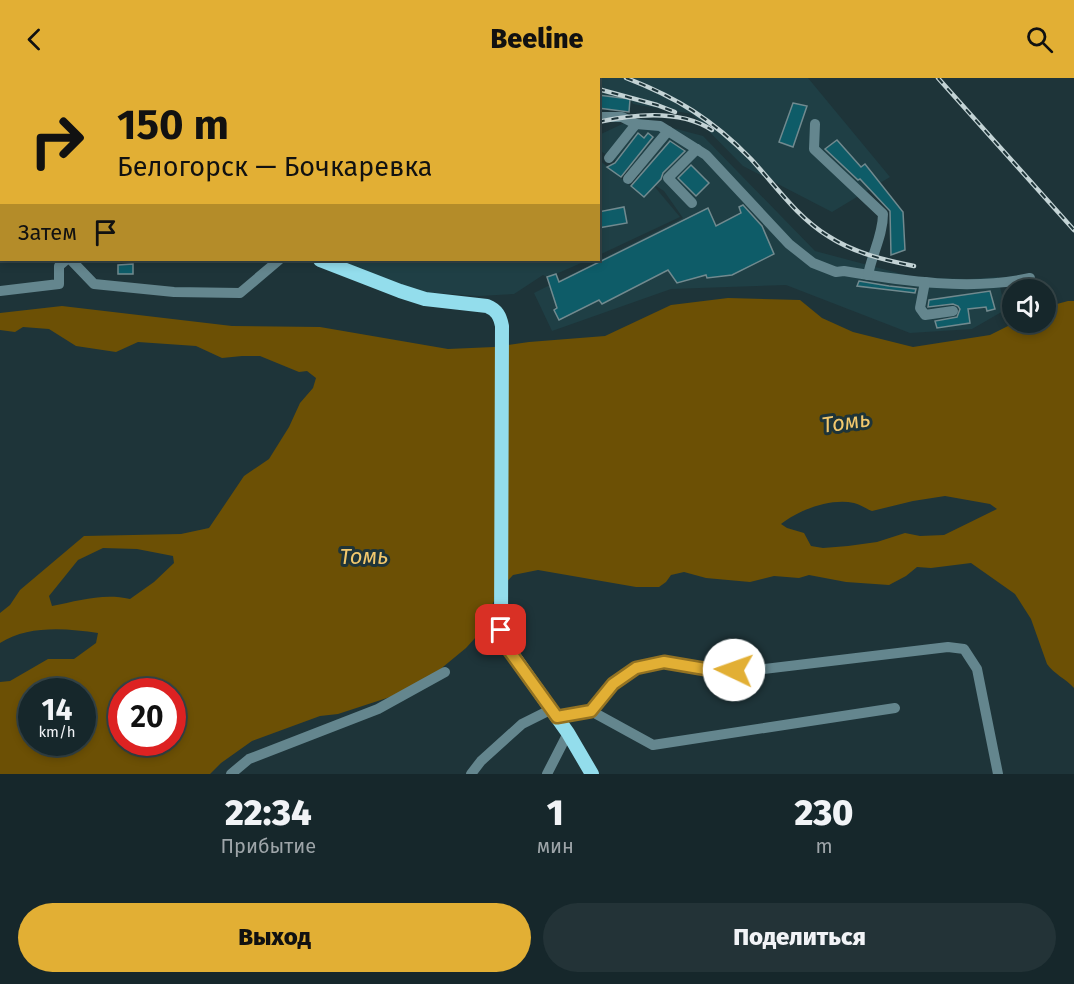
<!DOCTYPE html>
<html lang="ru">
<meta charset="utf-8">
<style>
:root{--surface:#16272b;--page:#233337;--text:#f1f3f6;--muted:#9ea5a9;--line:#354447;--accent:#e2af34}
body{margin:0;font-family:"Fira Sans",sans-serif;background:var(--page);color:var(--text);height:100vh;display:flex;flex-direction:column;font-size:22px;white-space:nowrap}
*{box-sizing:border-box;margin:0}
p{font-size:20px;color:var(--muted)}
.icon{flex:none;width:33px;height:33px;fill:none;stroke:currentColor;stroke-width:2;stroke-linecap:round;stroke-linejoin:round}
.map{position:relative;height:696px;overflow:hidden}
.details{display:flex;flex-direction:column;background:var(--surface);flex:1}
.details>*{flex:none}
.banner{position:absolute;left:0px;top:0px;width:600px;height:183px;box-shadow:0 3px 9px #0003,0 0 0 2px var(--line);background:#e2af34;color:#111;overflow:hidden}
.tools{position:absolute;left:1002px;top:201px;display:grid;gap:12px}
.tools a{display:grid;place-items:center;width:54px;height:54px;border-radius:50%;background:var(--surface);box-shadow:0 3px 9px #0003,0 0 0 2px var(--line);font-size:30px}
.speed{position:absolute;left:18px;top:600px;display:flex;gap:12px;font-size:30px;font-weight:700;text-align:center}
.speed>*{display:grid;place-content:center;width:78px;height:78px;border-radius:50%;background:var(--surface);box-shadow:0 3px 9px #0003,0 0 0 2px var(--line);line-height:1}
.speed small{font-size:15px;font-weight:400}
.speed .limit{border:9px solid #d22;background:#fff;color:#111}
.pin{position:absolute;display:grid;place-items:center;width:51px;height:51px;color:#fff;margin:-26px;border-radius:12px;box-shadow:0 3px 9px #0006}
.me{position:absolute;width:66px;margin:-33px;rotate:273deg;stroke-linejoin:round;filter:drop-shadow(0 0 4px #0008)}
.turn{display:flex;align-items:center;gap:21px;height:126px;padding:0 18px;font-size:27px}
.turn .icon{width:78px;height:78px;stroke-width:2.5}
.turn b{display:block;font-size:42px;line-height:51px}
.then{display:flex;align-items:center;height:57px;padding:0 18px;background:#0003;gap:12px;font-size:22px}
.eta{display:flex;justify-content:space-evenly;align-items:center;height:102px;text-align:center}
.eta b{font-size:36px;font-weight:800;line-height:42px}
.cta{display:flex;gap:12px;margin-top:auto;padding:12px 18px}
.cta a{flex:1;height:69px;border-radius:36px;background:var(--accent);color:#111;font-size:24px;font-weight:800;line-height:69px;text-align:center}
.cta a+a{background:var(--page);color:var(--text)}
header{display:flex;justify-content:space-between;align-items:center;height:78px;padding:0 18px;background:var(--accent);color:#111;font-size:27px;font-weight:800}
.map>svg:first-child{display:block}
</style>
<header><svg class="icon" aria-label="back" viewBox="0 0 24 24"><path d="M15 5l-7 7 7 7"/></svg>Beeline<svg class="icon" aria-label="search" viewBox="0 0 24 24"><circle cx="10" cy="10" r="6"/><path d="M15 15l6 6"/></svg></header>
<div class="map">
<svg width="1074" height="696" viewBox="0 0 1074 696">
<rect width="100%" height="100%" fill="#1e3439"/>
<g fill="#1f3f45">
<path d="M514 0H808L890 99 832 134 743 88 692 36 633 26 630 21 599 17 598 2Z"/>
<path d="M635 40 703 58 815 173 913 199 968 201 998 199 1005 232 972 251 910 255 786 207 671 211 552 253 534 215 683 140 664 113 599 72V57Z"/>
<path d="M598 81 644 119 654 108 680 139 599 177Z"/>
<path d="M330 182H588L556 196 547 199 543 197 514 216 479 218 422 214Z"/>
</g>
<path fill="#6c5005" fill-rule="evenodd" d="M728 220 800 222 822 240 853 254 913 269 990 257 1014 245 1046 244V229L1068 223H1074V610C1066 601 1054 596 1047 586L1031 541 1015 516 971 485 931 490 917 489 906 498 889 507 846 504 809 497 799 500 774 498 750 504 706 500 684 494 671 497 666 504 659 509H636L538 492 513 497 494 518V523L476 559 466 570 432 598 390 619 338 636 320 638 252 663 221 685 210 696H0V604L10 603 48 581H74L96 565 98 555C66 550 28 547 0 565V535L10 527 20 512 84 458 181 456 209 450 244 398 269 381 289 349 300 325 313 310 316 300 307 293 299 294 260 278H242L222 280 196 268 138 264 116 274 76 268 49 251 23 249 15 254 0 252V235L62 228 232 248 320 249 448 271 494 269 529 264 605 258 671 227ZM945 418 990 426 997 431 944 457 920 458 905 455 877 464 848 468 823 470 811 468 804 455 787 450 781 446C799 432 830 420 854 425 860 426 866 431 872 433L913 423ZM103 470 137 471 173 478 174 485 154 504 130 521C102 515 79 523 52 528L49 518 78 482ZM32 614H82V664H32ZM122 614H172V664H122Z"/>
<g fill="#0e5c68" stroke="#718a8f" stroke-width="1.5">
<path d="M598 17 630 21 629 34 598 30Z"/>
<path d="M793 25 807 28 793 69 779 64Z"/>
<path d="M638 55 644 60 648 55 653 59 621 99 607 89 615 85Z"/>
<path d="M837 62 861 89 865 86 903 134 905 172 891 177 890 133 860 101 858 102 825 71Z"/>
<path d="M670 63 685 73 663 95 661 101 644 119 631 108Z"/>
<path d="M691 87 709 105 696 118 678 100Z"/>
<path d="M743 127 762 148 774 176 732 197 707 200 706 197 677 205 668 192 602 226 599 222 559 242 554 232 557 230 547 199 556 196 559 204 708 130 716 148 741 135 739 129Z"/>
<path d="M624 129 627 145 598 150V134Z"/>
<path d="M133 186V196H118V187Z"/>
<path d="M859 203 889 208 916 211 915 215 857 208Z"/>
<path d="M990 213 995 231 987 233 986 229 968 231 970 245 937 250 935 243 957 239 960 231 958 228 953 226 928 229 929 222Z"/>
</g>
<g fill="none" stroke-linecap="round" stroke-linejoin="round">
<g stroke="#64868e" stroke-width="10">
<path d="M36 0 37 2"/>
<path d="M484 0 486 2"/>
<path d="M134 2 142 0"/>
<path d="M466 2 471 0"/>
<path d="M598 39H622L636 46 660 48 668 53 706 77 789 166 813 185 836 194 844 193C903 203 971 213 1030 200"/>
<path d="M815 46 814 71 883 136C883 157 872 176 868 197"/>
<path d="M609 80 636 46"/>
<path d="M0 101H2"/>
<path d="M628 101 668 53"/>
<path d="M692 125 668 100 697 71"/>
<path d="M71 182 94 206 174 214 240 215 279 182"/>
<path d="M925 204 920 230 925 237 953 233"/>
<path d="M0 213 59 206V188L66 182"/>
<path d="M591 633 613 606 636 590 664 584 711 592H756L948 569 964 571 977 591 998 696"/>
<path d="M557 639 591 633 653 667 895 630"/>
<path d="M231 696 249 681 378 631 445 594"/>
<path d="M471 696 481 683 522 646 552 631"/>
<path d="M547 696 568 655"/>
</g>
<g stroke="#93ddec" stroke-width="14">
<path d="M224 0V2"/>
<path d="M320 182 400 213 425 221 487 228C497 232 500 238 502 248L501 552 503 563 568 655 592 696"/>
</g>
<g stroke="#c3d3d5" stroke-width="4.5">
<g id="rail">
<path d="M566 0 570 2"/>
<path d="M626 0C676 19 713 42 751 81 775 107 797 139 828 158 854 175 884 182 914 188"/>
<path d="M938 0 1074 152"/>
<path d="M598 11 657 27 675 34"/>
<path d="M598 44C634 36 680 31 712 52"/>
</g>
</g>
<use href="#rail" stroke="#1e3439" stroke-width="2" stroke-dasharray="7" stroke-linecap="butt"/>
</g>
<g fill="none" stroke-linecap="round" stroke-linejoin="round">
<g stroke="#937222" stroke-width="15">
<path id="route" d="M501 552 503 564 557 639 591 633 613 606 636 590 664 584 711 592H734"/>
</g>
<use href="#route" stroke="#e2af34" stroke-width="10"/>
</g>
<g text-anchor="middle" dominant-baseline="central" stroke-width="6" stroke-linejoin="round" paint-order="stroke">
<g font-size="22" font-style="italic" fill="#f2c86d" stroke="#1e3439">
<text transform="translate(846 344) rotate(-8)">Томь</text>
<text x="364" y="478">Томь</text>
</g>
</g>
</svg>
<div class="tools">
<a><svg class="icon" aria-label="sound" viewBox="0 0 24 24"><path d="M4 9h4l5-4v14l-5-4H4zM17 9q2 3 0 6"/></svg></a>
</div>
<div class="speed"><div>14<small>km/h</small></div><div class="limit">20</div></div>
<div class="pin" style="left:501px;top:552px;background:#d93025"><svg class="icon" aria-label="arrive" viewBox="0 0 24 24"><path d="M6 21V4h12l-3 4 3 4H6"/></svg></div>
<svg class="me" style="left:734px;top:592px" viewBox="-20 -20 40 40"><circle r="19" fill="#fff"/><path d="M0-13L10 11 0 6-10 11z" fill="#e2af34"/></svg>
<div class="banner">
<div class="turn"><svg class="icon" aria-label="right" viewBox="0 0 24 24"><path d="M7 20v-9h11M14 6l5 5-5 5"/></svg><div><b>150 m</b>Белогорск — Бочкаревка</div></div>
<div class="then">Затем<svg class="icon" aria-label="arrive" viewBox="0 0 24 24"><path d="M6 21V4h12l-3 4 3 4H6"/></svg></div>
</div>
</div>
<section class="details">
<div class="eta">
<div><b>22:34</b><p>Прибытие</p></div>
<div><b>1</b><p>мин</p></div>
<div><b>230</b><p>m</p></div>
</div>
<div class="cta"><a>Выход</a><a>Поделиться</a></div>
</section>
